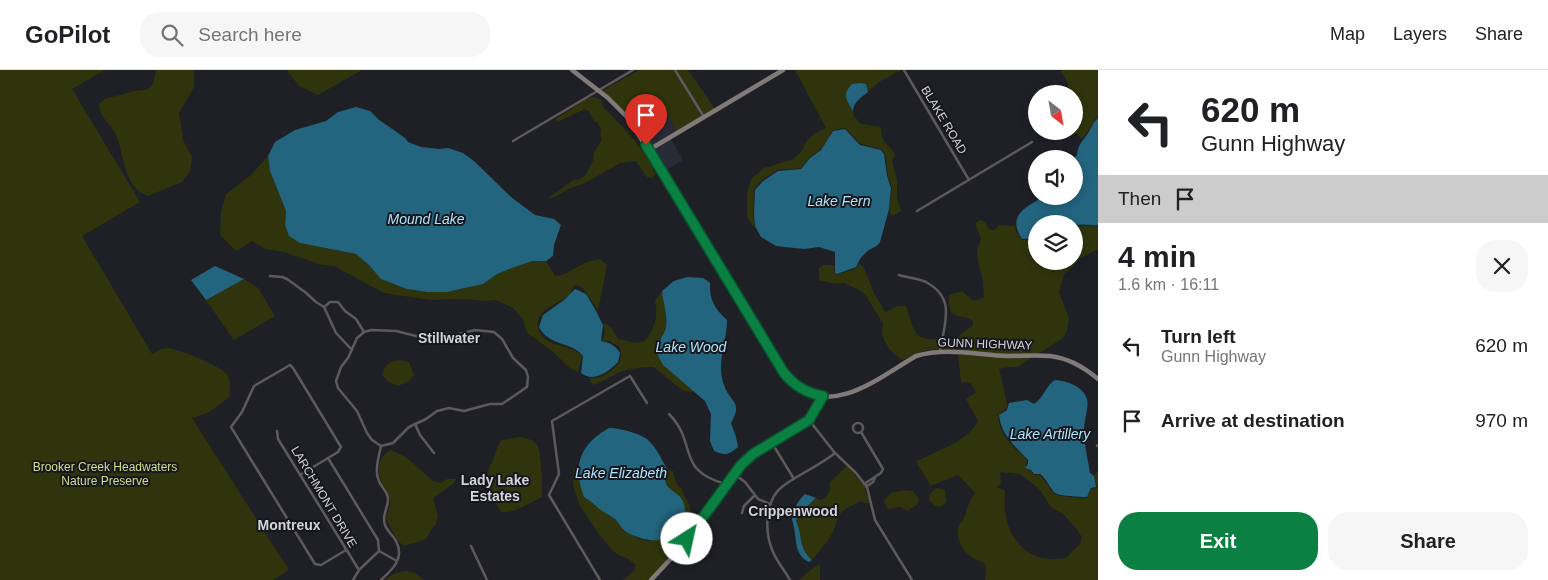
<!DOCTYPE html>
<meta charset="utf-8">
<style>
:root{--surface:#fff;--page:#f6f6f6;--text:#202124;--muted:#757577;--line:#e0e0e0;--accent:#0b8043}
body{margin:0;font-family:Arial,sans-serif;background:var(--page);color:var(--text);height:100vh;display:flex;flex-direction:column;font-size:19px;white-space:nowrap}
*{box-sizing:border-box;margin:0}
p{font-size:16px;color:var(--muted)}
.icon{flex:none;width:28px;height:28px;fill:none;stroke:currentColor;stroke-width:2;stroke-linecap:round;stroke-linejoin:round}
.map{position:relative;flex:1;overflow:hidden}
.side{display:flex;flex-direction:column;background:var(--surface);width:450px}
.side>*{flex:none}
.top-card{background:#fff;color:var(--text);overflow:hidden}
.needle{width:32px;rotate:149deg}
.controls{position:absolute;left:1028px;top:15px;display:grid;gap:10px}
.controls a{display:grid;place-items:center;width:55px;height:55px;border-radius:50%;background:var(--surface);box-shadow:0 2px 8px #0003;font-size:25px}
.pin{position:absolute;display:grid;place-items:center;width:42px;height:42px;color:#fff;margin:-51px -21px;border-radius:50% 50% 50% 0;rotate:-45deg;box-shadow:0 0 5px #0007}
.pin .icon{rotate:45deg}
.me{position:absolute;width:55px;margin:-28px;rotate:35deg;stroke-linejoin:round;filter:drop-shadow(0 0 4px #0008)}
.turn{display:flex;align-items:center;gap:18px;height:105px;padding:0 20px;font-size:22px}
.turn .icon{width:65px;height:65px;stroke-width:2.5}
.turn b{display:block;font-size:35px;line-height:42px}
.then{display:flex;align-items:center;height:48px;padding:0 20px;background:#0003;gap:10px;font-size:19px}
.round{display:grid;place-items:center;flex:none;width:52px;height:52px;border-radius:20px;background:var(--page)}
.head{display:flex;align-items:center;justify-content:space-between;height:85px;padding:0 20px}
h1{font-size:30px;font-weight:700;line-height:38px}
.action{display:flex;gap:10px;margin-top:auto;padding:10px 20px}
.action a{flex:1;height:58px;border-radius:20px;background:var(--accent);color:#fff;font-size:20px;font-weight:700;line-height:58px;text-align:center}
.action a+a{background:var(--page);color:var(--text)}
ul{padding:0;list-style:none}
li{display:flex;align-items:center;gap:15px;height:75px;padding:0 20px}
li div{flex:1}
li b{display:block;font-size:19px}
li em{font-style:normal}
header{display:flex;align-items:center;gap:30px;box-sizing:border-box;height:70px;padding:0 25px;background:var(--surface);border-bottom:1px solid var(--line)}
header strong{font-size:24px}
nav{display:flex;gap:28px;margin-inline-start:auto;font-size:18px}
.search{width:350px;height:45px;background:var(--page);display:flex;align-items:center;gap:12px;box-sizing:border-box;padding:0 18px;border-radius:20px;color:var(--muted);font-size:19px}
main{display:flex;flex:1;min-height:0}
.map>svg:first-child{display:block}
</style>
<header>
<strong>GoPilot</strong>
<div class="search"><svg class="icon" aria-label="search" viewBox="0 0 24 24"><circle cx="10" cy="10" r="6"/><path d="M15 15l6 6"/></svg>Search here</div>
<nav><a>Map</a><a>Layers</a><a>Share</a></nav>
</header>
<main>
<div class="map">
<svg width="1098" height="510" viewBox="0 0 1098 510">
<rect width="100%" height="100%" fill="#1f2026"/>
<g fill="#282a35">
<path d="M669 43 677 62 649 78 638 61Z"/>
<path d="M671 69 683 90 663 102 651 81Z"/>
</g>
<g fill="#2f340c" fill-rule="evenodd">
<path d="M0 0H105L72 19 140 132 82 166 152 284C156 282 161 278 166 278 177 278 220 296 227 304 232 311 230 319 229 327 217 337 207 345 192 348L289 500 273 510H0Z"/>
<path d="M156 0H194V17L179 43 183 70 192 87 190 101 182 112 148 126C123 117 125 86 116 65 111 54 99 47 99 34L106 28C120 26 134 19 147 20L153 14Z"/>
<path d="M287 0H362L318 25 299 16Z"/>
<path d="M639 0H674L702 47 677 62 668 44 638 61 602 21Z"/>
<path d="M676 0H688L715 39 704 46Z"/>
<path d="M795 0H901L879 12 868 22 866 14 847 30 853 41V45L861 54 881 57C881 74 887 72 895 84L892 91 897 110V128L901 141 892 146 889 141 892 118 888 106 885 83 881 79 861 74 845 58 833 60 821 79 810 87 801 98 777 100 762 110 754 119 753 145 755 158 747 148V122L752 108 764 98 794 89 802 81 807 71 814 64 826 58Z"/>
<path d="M1060 0H1098V46C1091 53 1089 64 1081 69L1078 64 1068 61H1074V24H1069C1070 15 1065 7 1060 0Z"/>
<path d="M594 27 598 28 602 31V36C620 54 646 79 655 104L652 108 647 107 636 91 620 93 585 113 568 119 555 127 547 129 572 111 582 108 587 103 593 91 594 82 602 70 600 64 601 58 597 52 594 51 589 41 585 39 557 52 556 49 586 29Z"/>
<path d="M268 86 270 101 286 141 285 155 290 166 300 173 356 184 369 195 407 219 427 222H447L483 214 497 204 512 198 532 191H546L555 206 562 205 587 192 600 189 607 195 598 240 582 217 575 215C573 218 571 222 569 225 559 234 534 240 538 258 543 279 572 273 582 286L578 302 570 298 552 281 527 263 523 249 513 238 496 230 485 231 461 229 430 230 384 223 334 196 322 195 284 182 265 179 252 171 236 181 220 165 221 142 226 124 251 105Z"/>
<path d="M981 150 985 152 989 159 995 160 999 155 1015 156 1016 161 1022 170 1036 169V191H1074V157L1094 155 1098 156V179L1075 191 1073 197 1064 204 1059 222 1069 248 1067 260 1063 268 1049 277 1036 285H1007L942 279 943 269H955L973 255V251C958 241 948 254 949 225L962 221 973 231 984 227 983 211 978 191 977 181 981 169 975 153Z"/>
<path d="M859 193 864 198 874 223 885 242 898 236H906C914 257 911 272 941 269L939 279 926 280 902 290 890 280 884 270 882 264 883 253 864 223 845 213H830L819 210V198L823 195H834V203L837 205C845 200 854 203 859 193Z"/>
<path d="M244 209 258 218 275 246 234 270 206 230Z"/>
<path d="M662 221 666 246V260L659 270 663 295 695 322 683 321 654 297C642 297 629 298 618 303 609 307 602 312 593 315L589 308C599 310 612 302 618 294 622 289 621 283 620 277L610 271H602L605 263 603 252 611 257 618 269 635 273 645 271C654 260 659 245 655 231Z"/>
<path d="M958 284 1031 287C1015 302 1016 294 999 299 1000 304 1008 333 1007 336 1006 340 1002 342 998 345 999 365 1013 377 1027 390L1025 398 1031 401 1033 405H1039C1046 410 1049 420 1055 424 1059 427 1081 428 1087 428L1091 419 1097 418 1094 405 1098 401V510H985L986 498 985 493C969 489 956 475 958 458 959 454 962 452 964 448 968 438 968 433 975 423L958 405 931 416 916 392C936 380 967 373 978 351L966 329 976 323 971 313 961 312ZM1000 402 1020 404 1030 411 1040 420 1051 437 1064 445 1075 457 1082 467 1080 474 1066 488C1022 496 1001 461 1005 421L997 417 1001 414Z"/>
<path d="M398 290 409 292 414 305 409 311 398 316 389 312 382 305C385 295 388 292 398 290Z"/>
<path d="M519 367C525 368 533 369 537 375 541 380 543 419 542 427 529 433 517 443 501 442 492 428 484 413 490 396 491 392 494 389 495 385 497 378 498 375 502 370Z"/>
<path d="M391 380 406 387 433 411 441 413 447 409H456L453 414 433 428 438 446 436 454 431 460 427 468 421 471 404 476 398 471 386 449C387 442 391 437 390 429 389 423 385 420 383 415 376 403 378 385 391 380Z"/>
<path d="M847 396 863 414 870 433H864L861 431 845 439 840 444 830 468 812 490 804 482 796 451 800 443 816 428 821 430 825 428 830 420V412Z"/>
<path d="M574 398 578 399 584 427 593 432 616 450 624 460 639 469 648 471 670 467 676 461 684 447V433C673 422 661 416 667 399L673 401 676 413 682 419 683 424 690 436 692 451 686 468 659 500 647 510H623L634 501 636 495 627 488 618 485 611 479 599 464 579 434 573 414Z"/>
<path d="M936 418 945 420 946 432 941 437 935 436 929 430 930 424Z"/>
<path d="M904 420 913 421 919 429 918 434 907 441 901 437 887 439 884 430 891 423Z"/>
<path d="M820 494V510H799L814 497Z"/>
<path d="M406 501 415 503 424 510H384L396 503Z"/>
</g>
<g fill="#23647e">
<path d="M860 13 866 14 868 22C862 27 853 32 853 41 846 29 842 25 852 14Z"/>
<path d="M356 37 370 41 378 49 405 68 408 72 421 77 439 79 448 78 463 83 474 91 511 127 535 145 554 149 561 155 554 175 553 186 546 191H532L512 198 497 204 483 214 447 222H427L407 219 381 209 369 195 356 184 300 173 289 166 285 155 286 141 270 101 268 86 275 72 295 60 326 51 338 42Z"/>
<path d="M1098 48V155L1036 154V168L1022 169C1009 149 1020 140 1038 130L1039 126H1074L1073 89 1077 85C1078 75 1081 73 1086 66 1091 60 1092 53 1098 48Z"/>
<path d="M845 59 860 75 881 80 884 84 887 106 891 118 889 139 880 172C877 177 874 177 869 180 863 184 859 190 856 197L837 204 835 203V182L819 177 804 179 776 176 761 167 755 156 754 145 755 120 763 111 778 101 801 99 810 88 821 80 833 61Z"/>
<path d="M215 196 244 209 206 230 191 210Z"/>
<path d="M687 207 703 208 710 213C709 230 715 239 727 250 727 272 716 293 724 315 729 332 744 331 731 353L736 367 738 377C729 385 725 386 714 381L710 371 711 344 705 331 663 295 655 280C657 273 665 263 666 258 668 246 663 233 662 221L674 211Z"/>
<path d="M575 219 586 224 595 239 603 255 601 271C610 273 615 275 620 283L618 292C608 302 594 313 581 303L583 286C572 271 549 277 539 257L543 245 564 230Z"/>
<path d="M1055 310C1067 311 1083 316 1087 329 1089 337 1084 351 1084 360 1084 375 1088 389 1090 403L1094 406 1096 417 1091 418 1087 427C1081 427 1059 426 1055 423 1050 419 1047 409 1040 404H1034L1031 400 1025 398 1028 394V390C1015 376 1001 365 999 345L1007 340 1009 333 1027 330 1034 334C1044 328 1045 316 1055 310Z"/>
<path d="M609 358C619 358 644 364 650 372 657 379 662 390 667 399 659 423 680 418 684 434 687 444 682 455 675 462 661 476 640 470 625 461 621 458 619 453 615 449 611 446 607 444 602 441 596 436 591 431 584 427 572 396 580 374 609 358Z"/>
<path d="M805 424 816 428 800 443 796 451C803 466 798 478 812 490L809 492C792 484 798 466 792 450 792 442 798 430 805 424Z"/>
</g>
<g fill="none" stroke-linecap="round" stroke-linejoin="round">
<g stroke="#5e5a59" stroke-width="2.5">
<path d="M675 0 704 47"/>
<path d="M904 0 969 110"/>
<path d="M513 71 633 0"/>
<path d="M917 141 1032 72"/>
<path d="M899 205C908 208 917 208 926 212 957 229 944 253 940 282"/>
<path d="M270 206 282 207 287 209 305 222 316 232 324 237"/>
<path d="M371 260 396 261 420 267 447 264 455 265 475 260 494 262 502 269 513 288 526 300 528 307 527 317 502 334H490L464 341 449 338 437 341 426 349 409 357 393 373 381 376 372 370 367 363 357 341 338 318 336 311 341 297 348 288 357 268 364 262Z"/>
<path d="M352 280 336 263 324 237 330 232H338L345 241 356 249 364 262"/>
<path d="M669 344C698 373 675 401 726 414"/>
<path d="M809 350 835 383 856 403 867 417 875 450 912 510"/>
<circle cx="858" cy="358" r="5"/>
<path d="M415 354 420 365 434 383"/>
<path d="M277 361 278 369 359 500"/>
<path d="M861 362 883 399 881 403 864 414"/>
<path d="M772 373 794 409"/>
<path d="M381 376C379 386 374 402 379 411 381 417 387 421 388 428 389 437 381 445 385 455 387 461 393 465 396 471 405 488 393 499 381 510"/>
<path d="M1097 376 1098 375"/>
<path d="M328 388 378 470 379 481 359 500 353 510"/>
<path d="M734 404 745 412 758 429 770 434"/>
<path d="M300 405 338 382 341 377 293 298 290 295 254 316 242 342 231 357 315 494 321 495 346 480"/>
<path d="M866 417 873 412 875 408"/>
<path d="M742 443 744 436 754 426"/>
<path d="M471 476 487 510"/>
<path d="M379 481 397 491"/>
<path d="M600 510 549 425 559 404 552 351 630 306 647 333"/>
<path d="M790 510C785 501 778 493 774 484 764 464 764 430 783 416 799 404 819 396 835 383"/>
</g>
<g stroke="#807a78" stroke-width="4.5">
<path d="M572 0 608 28 629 49 776 290C781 299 786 309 794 315 834 347 881 306 916 286 946 277 978 285 1008 286 1022 286 1036 285 1050 286 1068 288 1085 298 1098 309"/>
<path d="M647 81 783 0"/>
<path d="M651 510 678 481 741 395 753 384 809 350 823 326"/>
</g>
</g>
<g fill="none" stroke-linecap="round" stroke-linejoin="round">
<g stroke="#07532c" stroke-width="12">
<path id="route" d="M646 75 784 303C795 316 806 323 823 326L809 350 753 384 741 395 687 469"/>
</g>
<use href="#route" stroke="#0b8043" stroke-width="9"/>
</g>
<g text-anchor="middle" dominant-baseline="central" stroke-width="4" stroke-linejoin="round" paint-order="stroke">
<g font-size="12" fill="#d3d3d8" stroke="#16171d">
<text transform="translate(944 50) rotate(59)">BLAKE ROAD</text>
<text transform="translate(985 274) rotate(2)">GUNN HIGHWAY</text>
<text transform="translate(324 427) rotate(59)">LARCHMONT DRIVE</text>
</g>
<g font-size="12" fill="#d2de8b" stroke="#16171d">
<text x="105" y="397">Brooker Creek Headwaters<tspan x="105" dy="14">Nature Preserve</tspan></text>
</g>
<g font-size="14" font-style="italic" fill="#aee3fc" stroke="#16171d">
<text x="839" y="131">Lake Fern</text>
<text x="426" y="149">Mound Lake</text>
<text x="691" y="277">Lake Wood</text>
<text x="1050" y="364">Lake Artillery</text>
<text x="621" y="403">Lake Elizabeth</text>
</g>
<g font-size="14" font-weight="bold" fill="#d3d3d8" stroke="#16171d">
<text x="449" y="268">Stillwater</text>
<text x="495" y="410">Lady Lake<tspan x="495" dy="16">Estates</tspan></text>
<text x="793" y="441">Crippenwood</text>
<text x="289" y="455">Montreux</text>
</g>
</g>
</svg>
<div class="controls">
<a><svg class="needle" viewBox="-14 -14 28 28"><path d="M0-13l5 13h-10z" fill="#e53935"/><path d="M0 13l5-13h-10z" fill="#757577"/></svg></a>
<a><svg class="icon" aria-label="sound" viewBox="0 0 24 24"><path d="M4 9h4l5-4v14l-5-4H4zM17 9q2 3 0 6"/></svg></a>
<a><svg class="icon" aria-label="layers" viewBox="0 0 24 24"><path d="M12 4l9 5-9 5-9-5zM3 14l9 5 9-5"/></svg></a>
</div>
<div class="pin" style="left:646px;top:75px;background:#d93025"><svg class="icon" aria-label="arrive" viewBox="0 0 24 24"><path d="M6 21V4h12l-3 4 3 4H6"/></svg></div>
<svg class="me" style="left:687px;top:469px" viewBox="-20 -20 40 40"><circle r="19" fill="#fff"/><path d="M0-13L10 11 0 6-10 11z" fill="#0b8043"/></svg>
</div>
<section class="side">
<div class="top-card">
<div class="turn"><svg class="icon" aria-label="left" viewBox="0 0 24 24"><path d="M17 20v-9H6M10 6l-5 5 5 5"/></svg><div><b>620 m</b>Gunn Highway</div></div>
<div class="then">Then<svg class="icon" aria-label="arrive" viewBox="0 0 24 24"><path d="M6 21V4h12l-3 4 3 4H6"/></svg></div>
</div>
<div class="head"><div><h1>4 min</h1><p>1.6 km · 16:11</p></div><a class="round"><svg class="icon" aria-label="close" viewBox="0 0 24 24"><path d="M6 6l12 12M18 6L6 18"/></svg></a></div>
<ul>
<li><svg class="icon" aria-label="left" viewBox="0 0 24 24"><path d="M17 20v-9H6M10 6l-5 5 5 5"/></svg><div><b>Turn left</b><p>Gunn Highway</p></div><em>620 m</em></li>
<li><svg class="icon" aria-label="arrive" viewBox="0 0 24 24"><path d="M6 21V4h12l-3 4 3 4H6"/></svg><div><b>Arrive at destination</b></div><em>970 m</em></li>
</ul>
<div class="action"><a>Exit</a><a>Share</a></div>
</section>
</main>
